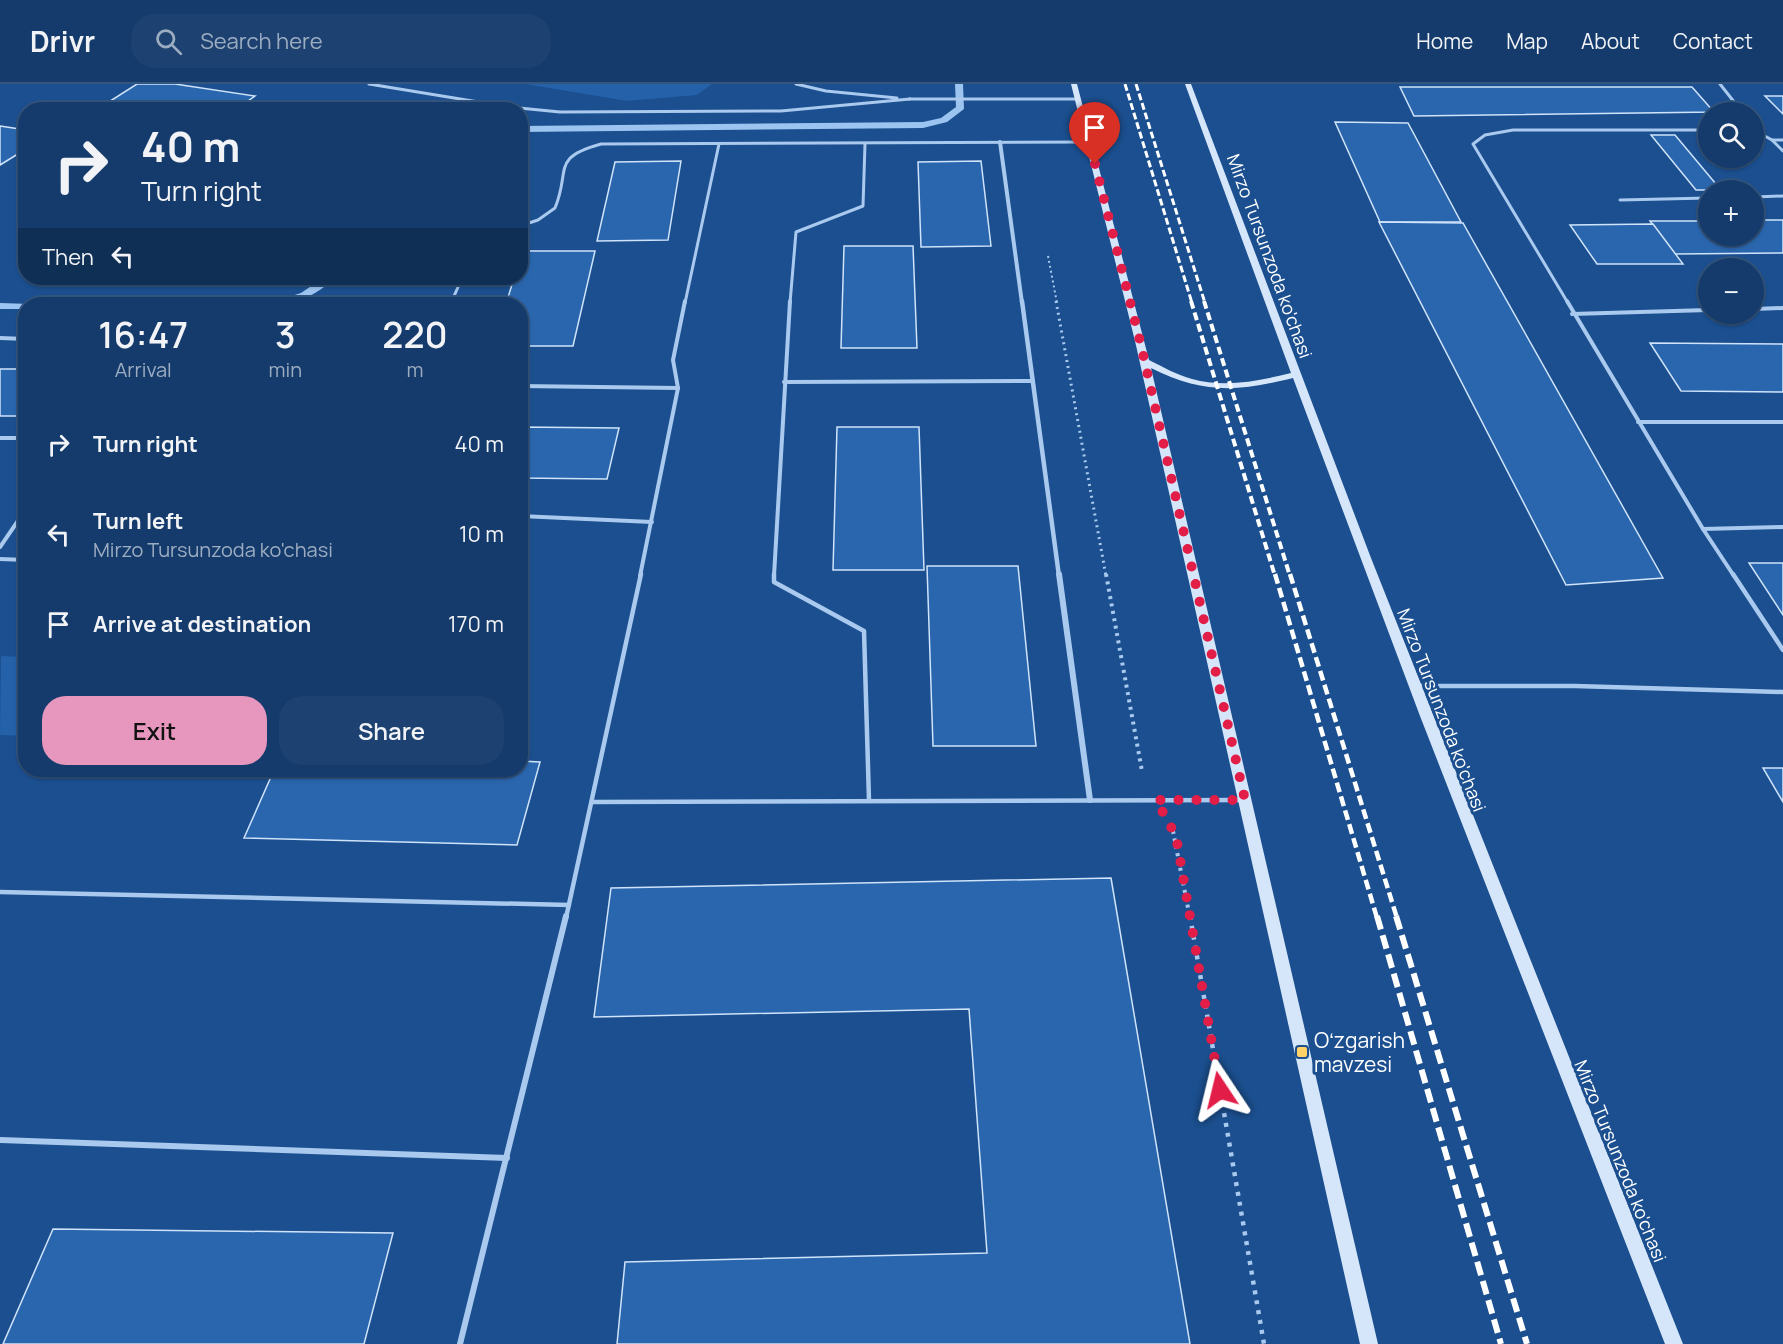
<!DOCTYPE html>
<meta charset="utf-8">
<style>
:root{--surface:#143b6b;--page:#1d4271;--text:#f1f3f6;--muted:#9dadc1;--line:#33557e;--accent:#e797bd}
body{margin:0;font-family:Manrope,sans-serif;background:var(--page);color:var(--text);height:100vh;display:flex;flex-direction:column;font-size:22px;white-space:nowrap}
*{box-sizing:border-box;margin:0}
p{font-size:20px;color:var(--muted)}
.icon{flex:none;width:33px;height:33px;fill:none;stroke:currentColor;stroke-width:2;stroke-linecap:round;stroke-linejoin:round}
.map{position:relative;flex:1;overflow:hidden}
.side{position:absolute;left:18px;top:213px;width:510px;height:480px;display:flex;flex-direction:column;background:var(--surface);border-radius:24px;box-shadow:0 2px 4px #0004,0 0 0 2px var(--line)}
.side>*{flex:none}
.banner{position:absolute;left:18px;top:18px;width:510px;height:183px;border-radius:24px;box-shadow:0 2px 4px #0004,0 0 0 2px var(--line);background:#143b6b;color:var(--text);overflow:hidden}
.fabs{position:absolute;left:1698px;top:18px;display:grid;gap:12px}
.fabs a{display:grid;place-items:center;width:66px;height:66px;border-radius:50%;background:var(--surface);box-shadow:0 2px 4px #0004,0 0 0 2px var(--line);font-size:30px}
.pin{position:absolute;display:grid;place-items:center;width:51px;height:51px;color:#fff;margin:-62px -26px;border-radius:50% 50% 50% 0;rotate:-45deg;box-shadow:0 0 6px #0007}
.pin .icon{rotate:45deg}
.me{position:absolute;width:66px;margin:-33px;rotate:350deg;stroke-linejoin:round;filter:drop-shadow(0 0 4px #0008)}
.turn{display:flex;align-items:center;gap:21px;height:126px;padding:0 24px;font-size:27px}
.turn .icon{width:78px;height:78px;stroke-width:2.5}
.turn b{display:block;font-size:42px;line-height:51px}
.then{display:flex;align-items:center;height:57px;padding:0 24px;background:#0003;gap:12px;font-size:22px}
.eta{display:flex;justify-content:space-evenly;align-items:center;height:102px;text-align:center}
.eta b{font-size:36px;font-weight:600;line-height:42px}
.cta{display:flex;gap:12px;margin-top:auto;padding:12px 24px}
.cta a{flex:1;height:69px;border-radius:24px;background:var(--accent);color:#111;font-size:24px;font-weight:600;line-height:69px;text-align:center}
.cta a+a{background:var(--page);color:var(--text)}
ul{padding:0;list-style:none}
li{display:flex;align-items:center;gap:18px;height:90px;padding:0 24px}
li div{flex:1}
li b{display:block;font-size:22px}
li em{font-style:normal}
header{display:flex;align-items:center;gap:36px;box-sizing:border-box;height:84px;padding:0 30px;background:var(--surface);border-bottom:2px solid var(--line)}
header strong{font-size:28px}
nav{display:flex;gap:33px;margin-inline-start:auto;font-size:21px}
.search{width:420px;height:54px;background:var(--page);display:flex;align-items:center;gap:15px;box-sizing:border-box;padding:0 21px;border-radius:24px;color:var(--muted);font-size:22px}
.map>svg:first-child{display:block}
</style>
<header>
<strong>Drivr</strong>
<div class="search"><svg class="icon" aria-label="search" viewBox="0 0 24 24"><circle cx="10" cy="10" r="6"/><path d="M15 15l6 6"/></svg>Search here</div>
<nav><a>Home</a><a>Map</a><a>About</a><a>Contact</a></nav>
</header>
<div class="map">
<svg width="1783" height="1260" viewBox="0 0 1783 1260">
<rect width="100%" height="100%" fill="#1b4f8f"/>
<g fill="#2461a8">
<path d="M525 0H712L697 11 627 17Z"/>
<path d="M1 572 25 573V652L0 651Z"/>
</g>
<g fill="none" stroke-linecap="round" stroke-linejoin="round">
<g fill="#9cc4f0" fill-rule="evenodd">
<path d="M955 0H963L964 25 947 38 923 44 520 48V42L923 38 941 34 956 23Z"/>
<path d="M323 194H334C317 212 290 223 266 220L301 209Z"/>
<path d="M0 219 30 220H26V225H0Z"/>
</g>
</g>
<g fill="#2a66ad" stroke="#cfe3fa" stroke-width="1.5">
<path d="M137 0H175L255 12 235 26H96Z"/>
<path d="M1400 3H1692L1714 28 1414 32Z"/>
<path d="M1765 12H1783V30Z"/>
<path d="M1335 38 1408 39 1461 138H1380Z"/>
<path d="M0 42 26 46V65L0 81Z"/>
<path d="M1651 51H1675L1721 106H1696Z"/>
<path d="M681 77 668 156 597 157 615 78Z"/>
<path d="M981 77 991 162 921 163 918 78Z"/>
<path d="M1754 136H1783V169L1675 170 1650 137H1708V152H1754Z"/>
<path d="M1379 138 1463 139 1663 494 1566 501Z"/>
<path d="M1653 140 1683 180H1597L1570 141Z"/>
<path d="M844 162H913L917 264H841Z"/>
<path d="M522 167H595L573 262H520V220H506L514 194H520Z"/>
<path d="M1650 259 1783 260V308L1681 307Z"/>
<rect x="0" y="285" width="26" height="47"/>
<path d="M520 343 619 344 607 395 520 394Z"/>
<path d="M837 343H919L924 486H833Z"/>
<path d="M1749 479H1783V531Z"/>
<path d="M927 482H1018L1036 662H933Z"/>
<path d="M520 677 540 678 517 761 244 754 274 686H520Z"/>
<path d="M1763 684H1783V718Z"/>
<path d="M1111 794 1190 1260H617L625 1178 987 1169 969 925 594 933 611 804Z"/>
<path d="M53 1145 393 1149 364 1260H3Z"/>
</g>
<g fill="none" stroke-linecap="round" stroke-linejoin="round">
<path stroke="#a9c9ee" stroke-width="2" stroke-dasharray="2 3" stroke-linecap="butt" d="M1048 172 1057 219"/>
<path stroke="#a9c9ee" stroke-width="3" stroke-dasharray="2 4" stroke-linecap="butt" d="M1056 217 1106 492"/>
<g stroke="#a9c9ee" stroke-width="4" stroke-dasharray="3 4.5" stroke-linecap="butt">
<path d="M1106 490 1142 687"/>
<path d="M1173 747 1190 834"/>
</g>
<path stroke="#a9c9ee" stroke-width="4.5" stroke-dasharray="4 6" stroke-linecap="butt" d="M1190 832 1264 1260"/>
<g stroke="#a9c9ee" stroke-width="3">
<path d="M369 0 509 23 560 28 781 27 910 15"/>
<path d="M796 0 826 7 897 14"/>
<path d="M1720 0 1742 28"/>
<path d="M909 15H1078"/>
<path d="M1754 46 1772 56H1783"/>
<path d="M1772 56 1783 67"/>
<path d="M1754 113 1783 112"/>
<path d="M1620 116 1708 114"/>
<path d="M520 142 538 136 555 124C571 86 550 74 601 60L1089 58"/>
<path d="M451 219 462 194"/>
<path d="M685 219 719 60"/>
<path d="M790 219 796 148 863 122 865 60"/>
<path d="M1568 219 1473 60 1485 51 1513 46H1708"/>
</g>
<g stroke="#a9c9ee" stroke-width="4">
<path d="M1567 217 1703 445 1734 492"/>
<path d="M451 220 452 217"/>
<path d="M1754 225 1783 224"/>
<path d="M1572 230 1708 226"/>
<path d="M0 254 26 255"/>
<path d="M784 298 1033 297"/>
<path d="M520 302 678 304"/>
<path d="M1638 338H1783"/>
<path d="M0 354H26"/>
<path d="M520 432 652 438"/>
<path d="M1703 445 1783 443"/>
<path d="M0 463 26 425"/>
<path d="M0 475 26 476"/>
<path d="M640 492 678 304 673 276 685 217"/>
<path d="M774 492 790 217"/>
</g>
<g stroke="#a9c9ee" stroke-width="4.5">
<path d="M774 490V498L864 547 869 716"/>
<path d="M1733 490 1783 566"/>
<path d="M1419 602H1575L1783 608"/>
<path d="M592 718 1243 716"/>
<path d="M0 808 569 821"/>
<path d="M566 834 641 490"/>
</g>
<g stroke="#a9c9ee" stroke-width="6">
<path d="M0 1056 507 1074"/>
<path d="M460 1260 566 832"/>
</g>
<path stroke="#a9c9ee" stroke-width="4" d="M1000 58 1022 219"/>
<path stroke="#a9c9ee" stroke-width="4.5" d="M1022 217 1059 492"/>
<path stroke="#a9c9ee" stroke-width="6" d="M1059 490 1090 716"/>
<path fill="#d6e6fa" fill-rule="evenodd" d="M1071 0H1077L1149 276C1163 283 1177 291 1192 295 1224 304 1259 297 1291 289L1185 0H1191L1371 474 1683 1260H1665L1420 632 1293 294C1237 308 1203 310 1151 284L1378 1260H1360L1135 257Z"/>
<g stroke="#fff" stroke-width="3" stroke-dasharray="7 3" stroke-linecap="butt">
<path d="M1125 0 1192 219"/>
<path d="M1136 0 1205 219"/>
</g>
<g stroke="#fff" stroke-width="4" stroke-dasharray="8 4" stroke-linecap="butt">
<path d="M1191 217 1275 492"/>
<path d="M1204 217 1290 492"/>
</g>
<g stroke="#fff" stroke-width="4.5" stroke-dasharray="10 4.5" stroke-linecap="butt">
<path d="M1275 490 1377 834"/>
<path d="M1290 490 1397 834"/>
</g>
<g stroke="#fff" stroke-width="6" stroke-dasharray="14 6" stroke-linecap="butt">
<path d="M1377 832 1501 1260"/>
<path d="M1396 832 1527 1260"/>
</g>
</g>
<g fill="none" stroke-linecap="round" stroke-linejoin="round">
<path stroke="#e11d48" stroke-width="10" stroke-dasharray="0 18" d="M1095 80 1140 257 1245 716H1156L1176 752 1220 1006"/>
</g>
<rect fill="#ffd166" stroke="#1b4f8f" stroke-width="2" x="1296" y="962" width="12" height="12" rx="3"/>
<g text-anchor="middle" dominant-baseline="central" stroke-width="6" stroke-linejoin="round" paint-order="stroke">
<g font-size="18" fill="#fff" stroke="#1b4f8f">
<text transform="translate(1270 172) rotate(70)">Mirzo Tursunzoda ko'chasi</text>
<text transform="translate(1442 626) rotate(69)">Mirzo Tursunzoda ko'chasi</text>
<text transform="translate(1621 1077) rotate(68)">Mirzo Tursunzoda ko'chasi</text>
</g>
<g font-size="21" fill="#fff" stroke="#1b4f8f" text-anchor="start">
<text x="1314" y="956">Oʻzgarish<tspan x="1314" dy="24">mavzesi</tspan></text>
</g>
</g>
</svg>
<div class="fabs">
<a><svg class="icon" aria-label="search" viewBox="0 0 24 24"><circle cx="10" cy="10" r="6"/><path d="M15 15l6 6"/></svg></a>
<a>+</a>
<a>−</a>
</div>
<div class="pin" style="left:1095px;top:80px;background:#d93025"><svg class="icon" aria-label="arrive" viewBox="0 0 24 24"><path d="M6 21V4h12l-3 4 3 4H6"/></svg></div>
<svg class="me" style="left:1220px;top:1006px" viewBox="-20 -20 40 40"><path d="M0-17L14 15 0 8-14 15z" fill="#e11d48" stroke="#fff" stroke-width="4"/></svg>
<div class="banner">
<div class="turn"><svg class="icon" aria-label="right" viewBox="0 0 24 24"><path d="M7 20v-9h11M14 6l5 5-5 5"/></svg><div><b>40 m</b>Turn right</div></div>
<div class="then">Then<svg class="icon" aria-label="left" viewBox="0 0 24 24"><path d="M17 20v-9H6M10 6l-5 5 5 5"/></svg></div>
</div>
<section class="side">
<div class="eta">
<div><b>16:47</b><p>Arrival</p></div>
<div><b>3</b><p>min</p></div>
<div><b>220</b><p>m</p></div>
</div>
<ul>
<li><svg class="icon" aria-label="right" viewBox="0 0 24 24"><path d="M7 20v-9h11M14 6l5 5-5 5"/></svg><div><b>Turn right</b></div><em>40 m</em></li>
<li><svg class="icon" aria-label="left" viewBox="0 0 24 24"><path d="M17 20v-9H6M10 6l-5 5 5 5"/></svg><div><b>Turn left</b><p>Mirzo Tursunzoda ko'chasi</p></div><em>10 m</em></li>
<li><svg class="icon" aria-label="arrive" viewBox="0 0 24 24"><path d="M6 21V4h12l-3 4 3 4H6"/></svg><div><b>Arrive at destination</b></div><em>170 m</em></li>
</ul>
<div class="cta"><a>Exit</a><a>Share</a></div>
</section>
</div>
